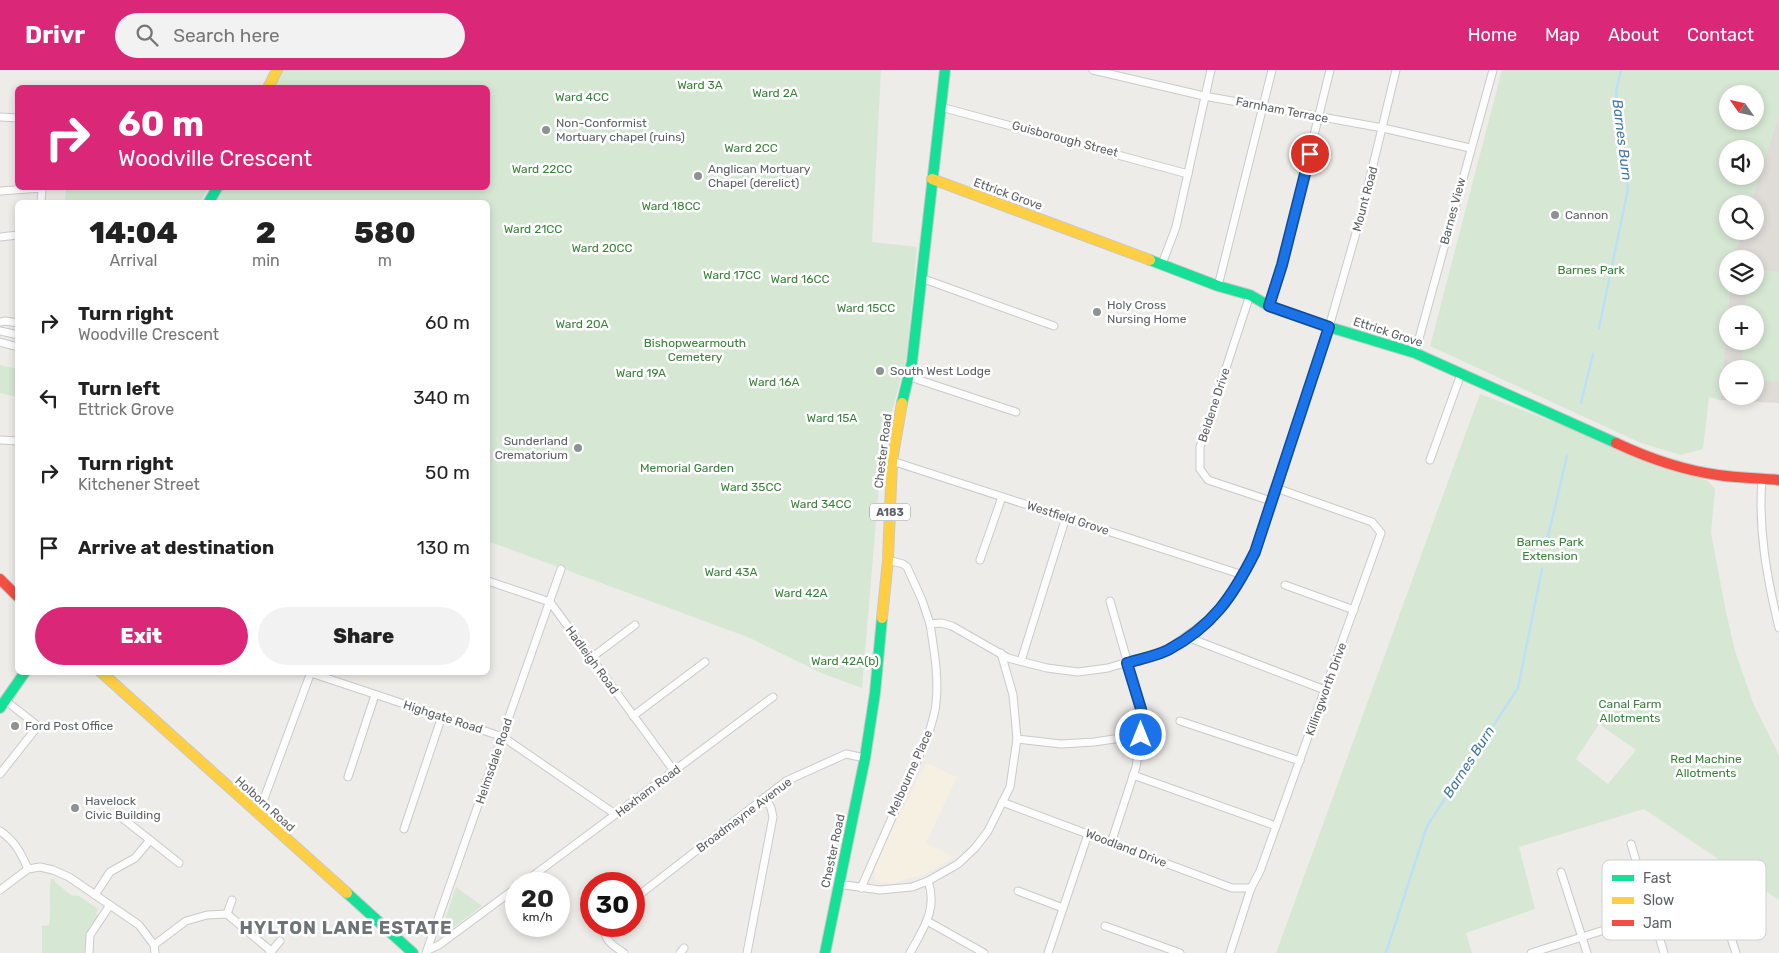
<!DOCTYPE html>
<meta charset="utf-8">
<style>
:root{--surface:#fff;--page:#f2f2f2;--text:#222;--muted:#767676;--accent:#db2777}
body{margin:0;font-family:Rubik,sans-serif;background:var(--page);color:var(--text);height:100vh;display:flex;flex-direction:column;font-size:19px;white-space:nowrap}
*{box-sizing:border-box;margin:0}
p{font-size:16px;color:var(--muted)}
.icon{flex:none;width:28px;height:28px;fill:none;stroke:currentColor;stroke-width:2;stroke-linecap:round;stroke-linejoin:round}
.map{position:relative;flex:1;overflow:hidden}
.details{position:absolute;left:15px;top:130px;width:475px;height:475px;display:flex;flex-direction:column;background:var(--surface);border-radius:8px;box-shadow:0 2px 8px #0003}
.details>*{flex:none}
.banner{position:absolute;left:15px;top:15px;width:475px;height:105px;border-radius:8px;box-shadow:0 2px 8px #0003;background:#db2777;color:#fff;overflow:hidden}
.needle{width:32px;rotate:304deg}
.tools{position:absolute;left:1719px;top:15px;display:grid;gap:10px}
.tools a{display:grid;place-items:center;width:45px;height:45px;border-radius:50%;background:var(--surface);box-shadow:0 2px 8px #0003;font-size:25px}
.speed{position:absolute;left:505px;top:802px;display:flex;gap:10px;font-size:25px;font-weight:700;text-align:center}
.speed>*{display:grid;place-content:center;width:65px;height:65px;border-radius:50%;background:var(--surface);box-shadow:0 2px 8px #0003;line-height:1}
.speed small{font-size:12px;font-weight:400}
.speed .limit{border:8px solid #d22;background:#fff;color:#111}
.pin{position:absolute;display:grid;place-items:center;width:42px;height:42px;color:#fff;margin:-21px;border:2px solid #fff;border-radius:50%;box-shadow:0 1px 5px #0007}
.me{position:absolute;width:55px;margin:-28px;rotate:0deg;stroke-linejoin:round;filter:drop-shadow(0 0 4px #0008)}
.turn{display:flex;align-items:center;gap:18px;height:105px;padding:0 20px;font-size:22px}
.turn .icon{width:65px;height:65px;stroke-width:2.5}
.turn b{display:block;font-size:35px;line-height:42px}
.eta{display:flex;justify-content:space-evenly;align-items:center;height:85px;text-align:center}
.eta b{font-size:30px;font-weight:800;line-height:35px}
.cta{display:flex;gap:10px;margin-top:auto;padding:10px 20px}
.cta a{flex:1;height:58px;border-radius:30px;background:var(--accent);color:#fff;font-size:20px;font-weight:800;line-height:58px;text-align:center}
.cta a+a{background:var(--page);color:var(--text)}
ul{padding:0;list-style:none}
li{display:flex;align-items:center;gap:15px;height:75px;padding:0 20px}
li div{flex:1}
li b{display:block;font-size:19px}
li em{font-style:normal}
header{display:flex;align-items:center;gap:30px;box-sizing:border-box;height:70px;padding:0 25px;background:var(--accent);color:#fff}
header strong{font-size:24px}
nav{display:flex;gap:28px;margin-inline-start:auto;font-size:18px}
.search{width:350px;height:45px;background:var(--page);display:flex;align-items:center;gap:12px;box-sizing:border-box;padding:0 18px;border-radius:28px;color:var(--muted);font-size:19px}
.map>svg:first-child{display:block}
</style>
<header>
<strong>Drivr</strong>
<div class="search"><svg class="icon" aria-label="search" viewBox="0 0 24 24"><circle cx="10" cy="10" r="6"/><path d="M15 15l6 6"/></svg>Search here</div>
<nav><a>Home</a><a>Map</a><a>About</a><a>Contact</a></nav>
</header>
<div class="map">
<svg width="1779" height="883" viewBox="0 0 1779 883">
<rect width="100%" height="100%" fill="#edece8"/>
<path fill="#f6f0e2" d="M926 693 957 707 926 773 954 787 925 804 893 813 879 812 875 810 874 800 892 759Z"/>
<path fill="#dfdcd8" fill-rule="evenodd" d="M1779 44V333L1720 330 1730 216H1755V189H1733L1742 161H1755V134H1750ZM1728 244H1755V271H1728ZM1728 299H1755V326H1728Z"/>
<g fill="#d6e8d4" fill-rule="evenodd">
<path d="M277 0H881L872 172 917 177 907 284 887 361 880 403 862 618 821 603 750 568 488 471V132H209L217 118H488V18L268 17Z"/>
<path d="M1502 0H1779V44L1750 134H1728V161H1742L1733 189H1728V216H1730L1720 330 1709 327 1703 379 1681 385 1641 373 1430 276ZM1728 24H1755V51H1728ZM1728 79H1755V106H1728Z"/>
<path d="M66 118H208L200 132H76L65 130Z"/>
<path d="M1755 200 1779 202V312L1755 310V299H1741L1743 271H1755V244H1745L1747 216H1755Z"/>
<path d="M0 295 17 299V327L0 323Z"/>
<path d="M1480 324 1708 411 1715 419 1711 463 1726 542 1735 581 1753 633 1779 685V830L1644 739 1519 777 1535 839 1466 863 1472 883H1276ZM1599 654 1636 680 1608 714 1576 689Z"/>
<path d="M51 809H54L56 813 71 825 79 826 98 839 96 844 100 846 87 863 84 883H42V856L49 855C52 839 48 825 51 809Z"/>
<path d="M456 817 482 836 439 868Z"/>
</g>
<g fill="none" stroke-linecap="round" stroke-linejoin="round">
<g stroke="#bde0f6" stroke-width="2.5">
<path d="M1599 258 1628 119 1616 21 1621 0"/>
<path d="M1581 333 1593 284"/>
<path d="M1546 475 1567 386"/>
<path d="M1386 883 1427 756 1518 618 1542 499"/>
</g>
<g stroke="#c9caca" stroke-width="9">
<g id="street">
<path d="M1093 0 1204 26 1383 58 1470 78"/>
<path d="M941 37 1188 104"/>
<path d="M0 47 18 48"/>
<path d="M0 121 42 118"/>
<path d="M41 132 42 118"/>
<path d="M0 167 18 165"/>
<path d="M1162 194 1176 157 1211 0"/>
<path d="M921 208 1054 256"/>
<path d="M1218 216 1272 0"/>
<path d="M1250 225 1200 377V399L1208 410 1271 431"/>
<path d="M1269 236 1282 195 1330 0"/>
<path d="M0 252 5 251 18 253"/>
<path d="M0 261 18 265"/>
<path d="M0 272 18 277"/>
<path d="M1415 283 1493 0"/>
<path d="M910 307 1016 342"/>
<path d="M0 370 18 371"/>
<path d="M1430 390 1461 304"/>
<path d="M892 391 1243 505"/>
<path d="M1762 409C1758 460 1767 508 1779 558"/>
<path d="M888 490 903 494 907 497 922 530 930 554 941 553 952 556 1008 588 1047 598 1078 602 1108 598 1167 580 1214 546 1227 531 1255 482 1329 257 1360 149 1396 0"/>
<path d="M980 490 1002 427"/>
<path d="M488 511 550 532 674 701"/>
<path d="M1285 515 1354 540"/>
<path d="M1110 531 1141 639V665L1136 697 1111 773"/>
<path d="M1187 567 1325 620"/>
<path d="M591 588 635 555"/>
<path d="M1021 591 1066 447"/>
<path d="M311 603 503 667 615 744"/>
<path d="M633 646 705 592"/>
<path d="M1180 651 1300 691"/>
<path d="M1017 669 1061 674 1094 672 1141 665"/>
<path d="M0 704 38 656 6 631"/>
<path d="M1133 705 1276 756"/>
<path d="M348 707 375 625"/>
<path d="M1002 732 1232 818H1251"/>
<path d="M258 745 311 602"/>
<path d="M121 747 179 793"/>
<path d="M404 759 442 646"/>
<path d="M0 761C15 771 21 783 28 799"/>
<path d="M1631 774 1664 883"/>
<path d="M1561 802 1587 883"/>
<path d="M522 814 773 627"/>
<path d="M838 814 880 820 912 817 928 811 958 794 975 778 988 761 1010 717 1017 669 1013 625 1001 583"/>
<path d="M861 818 927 668C931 656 935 645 936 633 939 607 934 580 930 554"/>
<path d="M0 820 28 799 40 797 53 800 69 807 139 855 154 875 155 883"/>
<path d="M1018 821 1063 838"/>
<path d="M95 825 110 802 135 788 150 770"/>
<path d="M634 829 786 711 846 684 865 688"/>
<path d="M227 844 232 830"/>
<path d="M927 851 984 883"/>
<path d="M605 856C603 871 614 876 624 883"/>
<path d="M1105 856 1180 883"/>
<path d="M154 875 186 851 207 845 227 844 271 881"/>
<path d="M428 880 439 875 516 818"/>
<path d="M89 883 90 865 110 835"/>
<path d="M270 883 280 871"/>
<path d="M426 883 561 499"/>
<path d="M680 883 684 878"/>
<path d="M747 883 773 747 771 738 765 727"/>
<path d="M910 883C923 859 938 839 928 811"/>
<path d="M1048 883 1088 764"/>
<path d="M1230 883 1251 818 1260 801 1381 463 1372 452 1276 418"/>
<path d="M1531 883 1703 829 1720 834 1736 883"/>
</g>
</g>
<g stroke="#c8c8c8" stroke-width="12">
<g id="fast">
<path d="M209 132 217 118"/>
<path d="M1150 190 1218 216 1250 225 1269 236 1329 257 1415 283 1616 373"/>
<path d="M902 333 912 292 945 0"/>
<path d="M0 638 25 602"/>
<path d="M347 823 413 883"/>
<path d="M825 883 865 688 875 623 882 548"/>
</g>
</g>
<g stroke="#c8c8c8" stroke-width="12">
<g id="slow">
<path d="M268 18 277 0"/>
<path d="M932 109 1150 190"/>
<path d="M882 548 888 490 892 391 902 333"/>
<path d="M101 602 347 823"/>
</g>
</g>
<g stroke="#c8c8c8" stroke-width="12">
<g id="jam">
<path d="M1616 373C1648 388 1682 400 1718 405 1738 408 1759 408 1779 410"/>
<path d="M0 509 18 527"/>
</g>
</g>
<use href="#street" stroke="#fcfcfc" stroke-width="7"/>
<use href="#fast" stroke="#16e098" stroke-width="10"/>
<use href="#slow" stroke="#ffcf43" stroke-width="10"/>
<use href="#jam" stroke="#f24e42" stroke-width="10"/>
</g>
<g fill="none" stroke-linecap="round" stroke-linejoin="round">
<g stroke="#114b97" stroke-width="12">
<path id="route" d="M1141 665V639L1127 593C1140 589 1156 586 1168 580 1213 556 1233 526 1255 482L1329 257 1269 236 1282 195 1310 84"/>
</g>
<use href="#route" stroke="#1a73e8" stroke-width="9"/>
</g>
<g fill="#8f9293" stroke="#fff" stroke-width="2">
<circle cx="546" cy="60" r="5"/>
<circle cx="698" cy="106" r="5"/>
<circle cx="1555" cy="145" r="5"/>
<circle cx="1097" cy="242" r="5"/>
<circle cx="880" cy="301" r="5"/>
<circle cx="578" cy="378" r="5"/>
<circle cx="15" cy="656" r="5"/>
<circle cx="75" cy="738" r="5"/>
</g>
<g text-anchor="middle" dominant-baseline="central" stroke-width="5" stroke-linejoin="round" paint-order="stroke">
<rect fill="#fff" stroke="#8e9093" stroke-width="1" x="870" y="433.5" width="40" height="17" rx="4"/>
<g font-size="11" font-weight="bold" fill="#5d6165">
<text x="890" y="442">A183</text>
</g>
<g font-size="12" fill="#388238" stroke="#fff">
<text x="700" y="15">Ward 3A</text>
<text x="775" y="23">Ward 2A</text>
<text x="582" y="27">Ward 4CC</text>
<text x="751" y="78">Ward 2CC</text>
<text x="542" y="99">Ward 22CC</text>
<text x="671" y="136">Ward 18CC</text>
<text x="533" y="159">Ward 21CC</text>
<text x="602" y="178">Ward 20CC</text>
<text x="1591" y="200">Barnes Park</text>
<text x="732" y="205">Ward 17CC</text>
<text x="800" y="209">Ward 16CC</text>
<text x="866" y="238">Ward 15CC</text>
<text x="582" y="254">Ward 20A</text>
<text x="695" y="273">Bishopwearmouth<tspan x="695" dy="14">Cemetery</tspan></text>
<text x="641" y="303">Ward 19A</text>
<text x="774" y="312">Ward 16A</text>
<text x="832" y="348">Ward 15A</text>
<text x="687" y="398">Memorial Garden</text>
<text x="751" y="417">Ward 35CC</text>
<text x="821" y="434">Ward 34CC</text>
<text x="1550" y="472">Barnes Park<tspan x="1550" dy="14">Extension</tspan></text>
<text x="731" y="502">Ward 43A</text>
<text x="801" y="523">Ward 42A</text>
<text x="845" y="591">Ward 42A(b)</text>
<text x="1630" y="634">Canal Farm<tspan x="1630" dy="14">Allotments</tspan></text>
<text x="1706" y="689">Red Machine<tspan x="1706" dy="14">Allotments</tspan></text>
</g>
<g font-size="12" fill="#5d6165" stroke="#fff">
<text transform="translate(1282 40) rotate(11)">Farnham Terrace</text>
<text transform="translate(1065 69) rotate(15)">Guisborough Street</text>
<text transform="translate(1008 124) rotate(20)">Ettrick Grove</text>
<text transform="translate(1365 129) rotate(-75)">Mount Road</text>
<text transform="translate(1453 141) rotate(-75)">Barnes View</text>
<text transform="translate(1388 262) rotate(18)">Ettrick Grove</text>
<text transform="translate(1214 335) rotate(-72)">Beldene Drive</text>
<text transform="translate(883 381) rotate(-83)">Chester Road</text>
<text transform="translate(1068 448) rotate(18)">Westfield Grove</text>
<text transform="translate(592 590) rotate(54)">Hadleigh Road</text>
<text transform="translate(1326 619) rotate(-70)">Killingworth Drive</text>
<text transform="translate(443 647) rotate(18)">Highgate Road</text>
<text transform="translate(494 691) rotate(-71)">Helmsdale Road</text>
<text transform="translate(910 703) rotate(-66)">Melbourne Place</text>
<text transform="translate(648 721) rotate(-37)">Hexham Road</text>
<text transform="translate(265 734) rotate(42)">Holborn Road</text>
<text transform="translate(744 745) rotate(-37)">Broadmayne Avenue</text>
<text transform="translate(1126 778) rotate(21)">Woodland Drive</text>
<text transform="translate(833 781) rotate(-78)">Chester Road</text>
</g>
<g font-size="12" fill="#5d6165" stroke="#fff" text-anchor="start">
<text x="556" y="53">Non-Conformist<tspan x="556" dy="14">Mortuary chapel (ruins)</tspan></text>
<text x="708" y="99">Anglican Mortuary<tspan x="708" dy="14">Chapel (derelict)</tspan></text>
<text x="1565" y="145">Cannon</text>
<text x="1107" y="235">Holy Cross<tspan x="1107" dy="14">Nursing Home</tspan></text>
<text x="890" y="301">South West Lodge</text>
<text x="568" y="371" text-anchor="end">Sunderland<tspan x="568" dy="14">Crematorium</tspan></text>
<text x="25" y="656">Ford Post Office</text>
<text x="85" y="731">Havelock<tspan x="85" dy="14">Civic Building</tspan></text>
</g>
<g font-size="14" font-style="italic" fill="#4276a6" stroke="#fff">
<text transform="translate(1622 70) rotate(83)">Barnes Burn</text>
<text transform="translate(1469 692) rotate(-57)">Barnes Burn</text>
</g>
<g font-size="18" font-weight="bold" letter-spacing="1" fill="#6e7377" stroke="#fff">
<text x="346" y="858">HYLTON LANE ESTATE</text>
</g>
</g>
<rect x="1602" y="790" width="164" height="80" rx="8" fill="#fff" stroke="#ced0d1" stroke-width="1"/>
<rect x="1612" y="805" width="22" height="6" fill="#16e098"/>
<rect x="1612" y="827" width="22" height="7" fill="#ffcf43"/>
<rect x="1612" y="850" width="22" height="6" fill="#f24e42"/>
<g font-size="14" fill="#5d6165">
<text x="1643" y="813">Fast</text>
<text x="1643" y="835">Slow</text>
<text x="1643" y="858">Jam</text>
</g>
</svg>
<div class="tools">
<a><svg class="needle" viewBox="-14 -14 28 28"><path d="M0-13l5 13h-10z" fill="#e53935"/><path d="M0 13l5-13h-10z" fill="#767676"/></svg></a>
<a><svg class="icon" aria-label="sound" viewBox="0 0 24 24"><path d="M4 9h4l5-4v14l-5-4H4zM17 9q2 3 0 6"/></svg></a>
<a><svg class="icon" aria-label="search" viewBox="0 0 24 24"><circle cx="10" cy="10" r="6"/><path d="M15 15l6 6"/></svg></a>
<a><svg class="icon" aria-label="layers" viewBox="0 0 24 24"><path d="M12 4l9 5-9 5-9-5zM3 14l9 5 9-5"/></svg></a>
<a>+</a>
<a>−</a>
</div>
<div class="speed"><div>20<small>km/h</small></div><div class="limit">30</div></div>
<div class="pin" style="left:1310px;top:84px;background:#d93025"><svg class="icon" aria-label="arrive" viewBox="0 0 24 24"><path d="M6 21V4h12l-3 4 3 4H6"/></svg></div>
<svg class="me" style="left:1141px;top:665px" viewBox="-20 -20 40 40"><circle r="17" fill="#1a73e8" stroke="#fff" stroke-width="3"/><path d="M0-11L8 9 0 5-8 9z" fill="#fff"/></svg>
<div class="banner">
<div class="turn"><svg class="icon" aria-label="right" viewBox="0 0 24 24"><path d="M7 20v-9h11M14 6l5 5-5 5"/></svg><div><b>60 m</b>Woodville Crescent</div></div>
</div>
<section class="details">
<div class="eta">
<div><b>14:04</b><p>Arrival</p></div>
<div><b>2</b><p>min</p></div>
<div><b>580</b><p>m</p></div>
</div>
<ul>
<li><svg class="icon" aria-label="right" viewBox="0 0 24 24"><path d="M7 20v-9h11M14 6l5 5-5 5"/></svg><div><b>Turn right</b><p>Woodville Crescent</p></div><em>60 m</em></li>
<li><svg class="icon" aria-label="left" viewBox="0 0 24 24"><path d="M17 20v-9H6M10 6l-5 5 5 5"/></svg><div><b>Turn left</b><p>Ettrick Grove</p></div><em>340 m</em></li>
<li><svg class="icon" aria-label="right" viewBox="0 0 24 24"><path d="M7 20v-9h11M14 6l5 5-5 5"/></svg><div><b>Turn right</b><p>Kitchener Street</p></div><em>50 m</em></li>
<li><svg class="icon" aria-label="arrive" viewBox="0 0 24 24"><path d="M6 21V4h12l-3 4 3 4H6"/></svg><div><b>Arrive at destination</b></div><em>130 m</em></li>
</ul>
<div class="cta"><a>Exit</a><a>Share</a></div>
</section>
</div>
